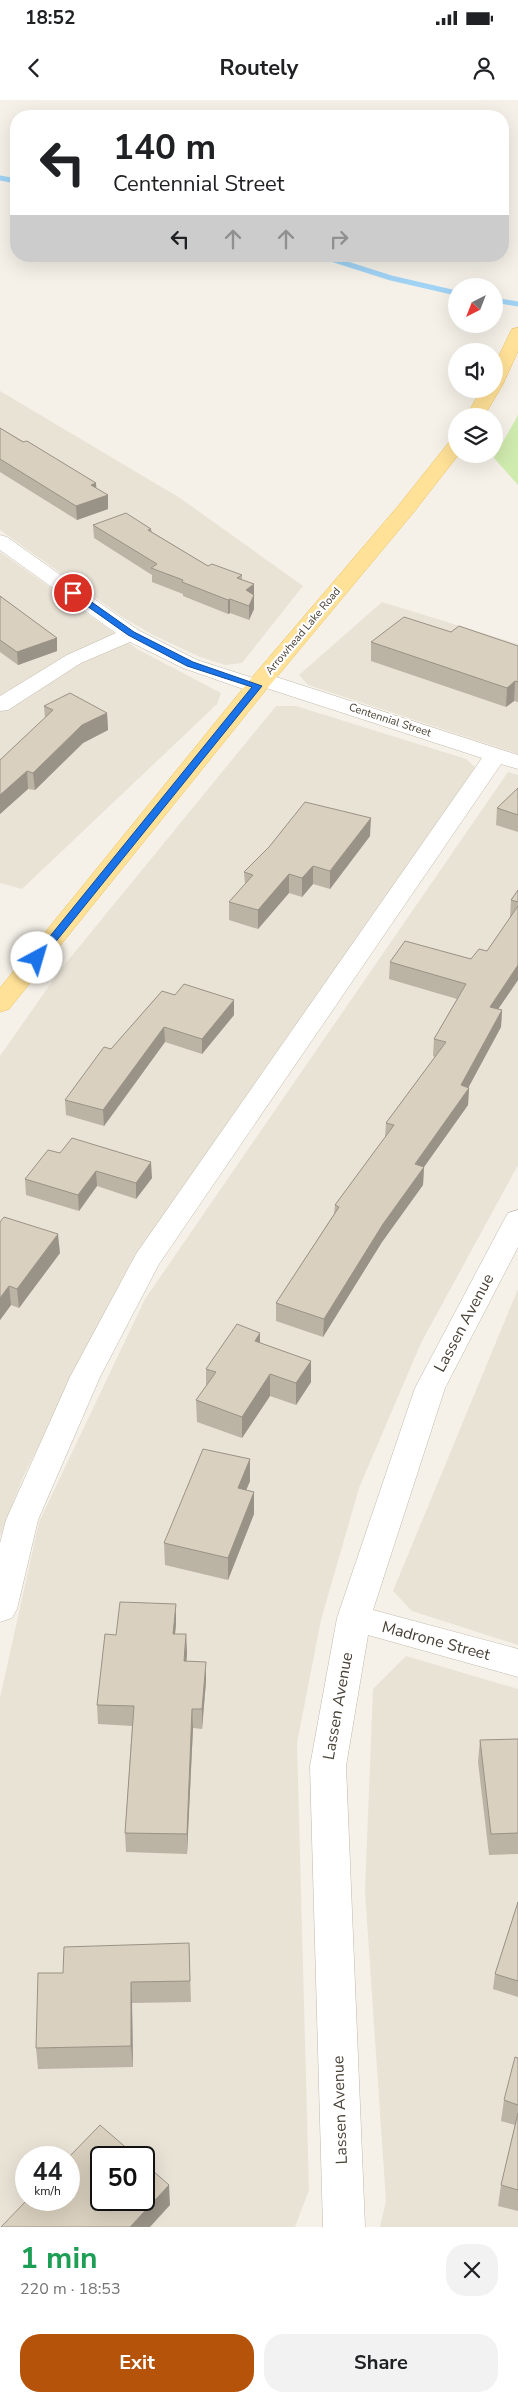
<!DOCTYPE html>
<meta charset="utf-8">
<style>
:root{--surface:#fff;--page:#f2f2f2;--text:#202124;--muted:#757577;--accent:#b45309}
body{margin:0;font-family:"Nunito Sans",sans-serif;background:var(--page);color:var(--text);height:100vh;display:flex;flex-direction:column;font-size:19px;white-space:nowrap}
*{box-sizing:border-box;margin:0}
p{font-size:16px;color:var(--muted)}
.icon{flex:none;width:28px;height:28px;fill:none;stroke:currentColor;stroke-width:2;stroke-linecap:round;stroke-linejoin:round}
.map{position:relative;height:2127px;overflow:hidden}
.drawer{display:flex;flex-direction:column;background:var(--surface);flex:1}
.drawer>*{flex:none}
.guide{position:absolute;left:10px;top:10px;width:499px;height:152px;border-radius:20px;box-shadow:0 5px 20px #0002;background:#fff;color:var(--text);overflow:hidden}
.needle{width:32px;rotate:222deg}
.buttons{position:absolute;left:448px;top:178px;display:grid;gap:10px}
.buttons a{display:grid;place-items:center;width:55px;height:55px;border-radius:50%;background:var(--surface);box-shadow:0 5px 20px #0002;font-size:25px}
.speed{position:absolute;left:15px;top:2046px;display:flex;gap:10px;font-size:25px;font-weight:700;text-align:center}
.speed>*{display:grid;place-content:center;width:65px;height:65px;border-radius:50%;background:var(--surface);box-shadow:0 5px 20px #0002;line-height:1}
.speed small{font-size:12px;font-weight:400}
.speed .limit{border:2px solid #111;border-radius:8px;background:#fff;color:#111}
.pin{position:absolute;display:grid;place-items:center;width:42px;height:42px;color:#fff;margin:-21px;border:2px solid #fff;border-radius:50%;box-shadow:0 1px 5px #0007}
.me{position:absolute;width:55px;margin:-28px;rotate:39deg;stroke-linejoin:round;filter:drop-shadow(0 0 4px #0008)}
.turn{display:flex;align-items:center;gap:18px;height:105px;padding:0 20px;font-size:22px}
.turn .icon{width:65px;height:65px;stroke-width:2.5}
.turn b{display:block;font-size:35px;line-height:42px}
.lanes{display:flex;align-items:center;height:48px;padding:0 20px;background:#0003;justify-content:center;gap:25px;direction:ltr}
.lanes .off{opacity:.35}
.round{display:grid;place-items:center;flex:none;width:52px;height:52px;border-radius:20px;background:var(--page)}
.overview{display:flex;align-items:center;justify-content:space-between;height:85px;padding:0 20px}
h1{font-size:30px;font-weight:700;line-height:38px;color:#1e9e55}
.primary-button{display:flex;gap:10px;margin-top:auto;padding:10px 20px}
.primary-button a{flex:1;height:58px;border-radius:20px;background:var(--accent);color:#fff;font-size:20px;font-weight:700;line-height:58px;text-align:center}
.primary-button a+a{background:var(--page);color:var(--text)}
.status{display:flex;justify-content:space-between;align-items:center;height:35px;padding:0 25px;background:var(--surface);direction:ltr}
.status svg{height:14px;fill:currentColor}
header{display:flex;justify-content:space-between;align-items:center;height:65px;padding:0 20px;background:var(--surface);font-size:22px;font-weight:700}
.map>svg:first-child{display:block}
</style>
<div class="status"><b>18:52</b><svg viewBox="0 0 49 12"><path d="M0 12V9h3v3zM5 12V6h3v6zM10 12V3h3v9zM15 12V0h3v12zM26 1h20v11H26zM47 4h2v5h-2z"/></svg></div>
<header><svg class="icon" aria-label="back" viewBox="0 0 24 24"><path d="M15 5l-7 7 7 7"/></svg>Routely<svg class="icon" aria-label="person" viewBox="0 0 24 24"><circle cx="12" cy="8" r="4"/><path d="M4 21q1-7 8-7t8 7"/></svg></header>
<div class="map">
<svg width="518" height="2127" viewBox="0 0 518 2127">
<rect width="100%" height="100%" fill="#f5f1e8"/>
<g fill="#e9e3d6" fill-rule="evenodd">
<path d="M0 291 180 398 303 486 242 563 225 565 200 557 153 535 124 518 0 430Z"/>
<path d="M0 452 137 549 221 593 217 604 22 789 0 783Z"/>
<path d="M382 502 518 544V654L308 585 299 575Z"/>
<path d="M276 606H296L466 659 476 668 131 1162 23 1377 0 1436V956L61 869Z"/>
<path d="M508 672 518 675V1065L421 1243 359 1388 321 1520 297 1643 309 2090 295 2127H0V1598L39 1422 145 1199ZM26 2058H69V2100H26ZM101 2058H144V2100H101Z"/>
<path d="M518 1189V1545L412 1511 393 1491Z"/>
<path d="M406 1556 518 1589V2127H380L386 2101 365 1791 373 1589Z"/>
</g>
<path fill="#d0ebae" d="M518 315V385L494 358Z"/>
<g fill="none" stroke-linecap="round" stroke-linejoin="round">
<g stroke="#a1d3f5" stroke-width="5">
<path d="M0 78 16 81"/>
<path d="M322 156 391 178 456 193"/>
<path d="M494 200 518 204"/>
</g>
<g stroke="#c1b9aa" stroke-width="1">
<g id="minor">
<path d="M0 435 7 437 138 530 197 560 253 578 262 574 270 575 518 655V669L501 664 159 1164 100 1277 38 1420 17 1509 12 1518 0 1522V1443L6 1420 70 1277 136 1154 482 658 266 588 257 592 249 591 183 568 130 542 81 563 8 610 0 611V596L67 555 116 533 0 450Z"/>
<path d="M518 1110V1147L445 1288 373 1510 518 1549V1577L368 1535 346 1666 365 2127H323L310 1666 337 1518 415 1288 504 1120 508 1113Z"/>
</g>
</g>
<g stroke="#ebc160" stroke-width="1">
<g id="major">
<path d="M518 228V251L503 284 484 316H466L482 289H494V266L510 233 512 229Z"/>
<path d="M456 340V354H459L413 413 265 591 9 909 0 912V888L249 581 399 405 450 341Z"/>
</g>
</g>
<use href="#minor" fill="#fff" fill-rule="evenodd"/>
<use href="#major" fill="#ffe197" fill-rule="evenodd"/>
</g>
<g fill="#bbb3a4">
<path d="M0 328 96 383V388L108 409 77 420 0 372Z"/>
<path d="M93 425 151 429 152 432 208 466 242 475V480L254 484V509L249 520 230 513 228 514 183 496V494L152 482V475L94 438Z"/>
<path d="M0 496 57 538V551L18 565 0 552Z"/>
<path d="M371 542 518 546V602L514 601 506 607 371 561Z"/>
<path d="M44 606 107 613 108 630 83 643 35 690 28 689 0 714V660L45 618Z"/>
<path d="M518 688V732L496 725 497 708Z"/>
<path d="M370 736 330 789 313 784 302 797 289 793 258 829 229 820V802L245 784 244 772Z"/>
<path d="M518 790V880L498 909 502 910 501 927 468 987 469 988 468 1005 424 1067 423 1085 382 1142 323 1237 276 1221V1203L334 1114 335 1105 385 1038 386 1023 435 957 433 956 434 939 457 899 389 879 390 862 471 859 487 851 510 818 511 800Z"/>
<path d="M162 891 234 915 202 954 165 942 104 1026 66 1015 65 1000 111 949Z"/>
<path d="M60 1053 152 1078 136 1099 97 1086 79 1111 26 1095 25 1079Z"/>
<path d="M0 1122 60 1153 19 1208 11 1205 0 1220Z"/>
<path d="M260 1233V1243L311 1261V1282L296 1305 270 1296 242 1338 197 1322 196 1300 206 1286V1269Z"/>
<path d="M250 1359V1381L246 1390 254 1392V1414L228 1480 165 1465 164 1443Z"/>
<path d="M176 1524 175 1534H186L187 1554 186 1561 206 1581 202 1629 193 1628 187 1754 126 1752 125 1733 132 1626 98 1624 97 1605 116 1535Z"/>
<path d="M518 1639V1754L489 1755 478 1662 480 1640Z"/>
<path d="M518 1802V1897L493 1889 495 1874Z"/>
<path d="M189 1843 191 1902 132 1903 133 1967 38 1969 36 1948 63 1873Z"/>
<path d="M518 1958V2111L498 2106 501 2085 515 2025 501 2021 504 2000Z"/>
</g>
<g fill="#999286">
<path d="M96 383 97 396 91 385Z"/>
<path d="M108 395V409L77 420 76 406Z"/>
<path d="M254 484V509L249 520V506L246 490Z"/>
<path d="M230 499V513L228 514V500Z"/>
<path d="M57 538V551L18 565 17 552Z"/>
<path d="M515 581 514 601 506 607 507 588Z"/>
<path d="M107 613 108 630 83 643 35 690 33 673 82 625Z"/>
<path d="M27 671 28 689 0 714V695Z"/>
<path d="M371 718 370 736 330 789V771Z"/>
<path d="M313 766V784L302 797V778Z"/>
<path d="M289 774V793L258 829V810Z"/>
<path d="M518 865V880L488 924 490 907Z"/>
<path d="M234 900V915L202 954V939Z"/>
<path d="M502 910 501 927 465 994 469 988 468 1005 424 1067 423 1085 382 1142 323 1237 324 1219 461 985Z"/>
<path d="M164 927 165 942 104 1026 103 1010Z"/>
<path d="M151 1062 152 1078 136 1099V1083Z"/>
<path d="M96 1071 97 1086 79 1111 78 1095Z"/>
<path d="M58 1134 60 1153 19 1208 17 1189Z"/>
<path d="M9 1186 11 1205 0 1220V1198Z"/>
<path d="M260 1233V1255L255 1241Z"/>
<path d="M311 1261V1282L296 1305V1283Z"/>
<path d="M270 1274V1296L242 1338V1317Z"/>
<path d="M250 1359V1381L238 1410V1388Z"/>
<path d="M254 1392V1414L228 1480V1458Z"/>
<path d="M176 1504V1524L173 1553V1534Z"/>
<path d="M186 1534 187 1554 185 1580 184 1561Z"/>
<path d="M206 1562V1581L202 1629V1609Z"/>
<path d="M192 1609 193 1628 187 1754V1734Z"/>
<path d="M131 1882 132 1903 133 1967 131 1946Z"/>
<path d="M169 2085 170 2105 150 2127H130Z"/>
</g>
<g fill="#dad0bf" stroke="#999286">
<path d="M0 328 23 342 27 341 96 383 91 385 108 395 76 406 0 359Z"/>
<path d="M126 413 151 429 148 430 208 466 212 464 242 475 237 478 254 484 246 490 254 495 249 506 230 499 228 500 182 482 183 480 151 468 157 464 93 425Z"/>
<path d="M0 496 57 538 17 552 0 540Z"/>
<path d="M404 517 451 532 459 526 518 546V582L515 581 507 588 371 542Z"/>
<path d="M70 593 107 613 82 625 33 673 27 671 0 695V660L53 610 44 606Z"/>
<path d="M518 688V715L497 708Z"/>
<path d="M305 702 371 718 330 771 313 766 302 778 289 774 258 810 229 802 253 775 244 772 269 747Z"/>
<path d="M518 790V802L511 800Z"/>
<path d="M518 806V865L490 907 502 910 461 985 469 988 415 1064 424 1067 383 1124 324 1219 276 1203 339 1107 335 1105 394 1025 386 1023 446 942 434 939 466 884 390 862 405 841 471 859 479 849 487 851Z"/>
<path d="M184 884 234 900 202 939 164 927 103 1010 65 1000 104 947 111 949 162 891 175 895Z"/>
<path d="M72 1038 151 1062 136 1083 96 1071 78 1095 25 1079 48 1050 60 1053Z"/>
<path d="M4 1117 58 1134 17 1189 9 1186 0 1198V1122Z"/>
<path d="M237 1224 260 1233 255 1241 311 1261 296 1283 270 1274 242 1317 196 1300 216 1272 206 1269Z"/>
<path d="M203 1349 250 1359 238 1388 254 1392 228 1458 164 1443Z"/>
<path d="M120 1502 176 1504 173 1534H186L184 1561 206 1562 202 1609H192L187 1734 125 1733 134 1606 97 1605 105 1534 116 1535Z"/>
<path d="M518 1639V1733L491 1734 480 1640Z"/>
<path d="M518 1802V1881L495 1874Z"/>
<path d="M189 1843 190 1881 131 1882V1946L36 1948 38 1873H63L64 1847Z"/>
<path d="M515 1957 518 1958V2005L504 2000Z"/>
<path d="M518 2013V2090L501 2085Z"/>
<path d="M100 2025 138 2058H101V2100H144V2063L169 2085 130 2127H1L27 2100H69L68 2058Z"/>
</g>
<path fill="#1a73e8" stroke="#114b97" d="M70 491H76L134 532 193 562 262 586 41 860 37 861 32 858 34 856 252 587 187 566 128 535 70 494Z"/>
<g text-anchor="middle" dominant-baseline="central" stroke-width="4.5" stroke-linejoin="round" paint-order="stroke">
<g font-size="11" fill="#494136" stroke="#fff">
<text transform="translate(303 531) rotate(-50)">Arrowhead Lake Road</text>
<text transform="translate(390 620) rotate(18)">Centennial Street</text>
</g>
<g font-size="16" fill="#494136" stroke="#fff">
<text transform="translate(464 1223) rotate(-62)">Lassen Avenue</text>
<text transform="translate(436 1541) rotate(15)">Madrone Street</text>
<text transform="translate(338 1606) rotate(-80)">Lassen Avenue</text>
<text transform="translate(340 2010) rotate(-92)">Lassen Avenue</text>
</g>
</g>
</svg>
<div class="buttons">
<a><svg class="needle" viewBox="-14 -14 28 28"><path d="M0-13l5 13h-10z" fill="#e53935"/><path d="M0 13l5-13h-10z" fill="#757577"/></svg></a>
<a><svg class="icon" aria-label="sound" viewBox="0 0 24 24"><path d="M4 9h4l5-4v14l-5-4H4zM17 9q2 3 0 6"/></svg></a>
<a><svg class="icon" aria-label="layers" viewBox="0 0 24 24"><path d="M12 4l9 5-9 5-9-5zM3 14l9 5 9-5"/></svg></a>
</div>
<div class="speed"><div>44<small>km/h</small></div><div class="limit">50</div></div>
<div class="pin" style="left:73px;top:493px;background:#d93025"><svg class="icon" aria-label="arrive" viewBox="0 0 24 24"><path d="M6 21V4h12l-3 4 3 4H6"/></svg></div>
<svg class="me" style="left:37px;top:858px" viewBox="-20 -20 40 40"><circle r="19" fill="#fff"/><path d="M0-13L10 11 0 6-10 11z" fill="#1a73e8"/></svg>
<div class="guide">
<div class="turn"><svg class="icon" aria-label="left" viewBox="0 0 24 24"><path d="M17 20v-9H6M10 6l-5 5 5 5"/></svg><div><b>140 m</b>Centennial Street</div></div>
<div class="lanes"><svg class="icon" aria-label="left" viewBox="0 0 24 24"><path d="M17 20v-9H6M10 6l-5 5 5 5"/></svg><svg class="icon off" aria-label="ahead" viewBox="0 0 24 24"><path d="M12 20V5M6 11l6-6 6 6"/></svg><svg class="icon off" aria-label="ahead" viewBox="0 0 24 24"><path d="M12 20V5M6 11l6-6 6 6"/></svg><svg class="icon off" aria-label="right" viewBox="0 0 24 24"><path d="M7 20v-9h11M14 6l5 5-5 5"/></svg></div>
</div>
</div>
<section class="drawer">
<div class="overview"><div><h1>1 min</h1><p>220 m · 18:53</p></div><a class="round"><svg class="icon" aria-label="close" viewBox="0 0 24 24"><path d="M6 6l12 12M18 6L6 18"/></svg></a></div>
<div class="primary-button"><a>Exit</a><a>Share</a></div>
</section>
